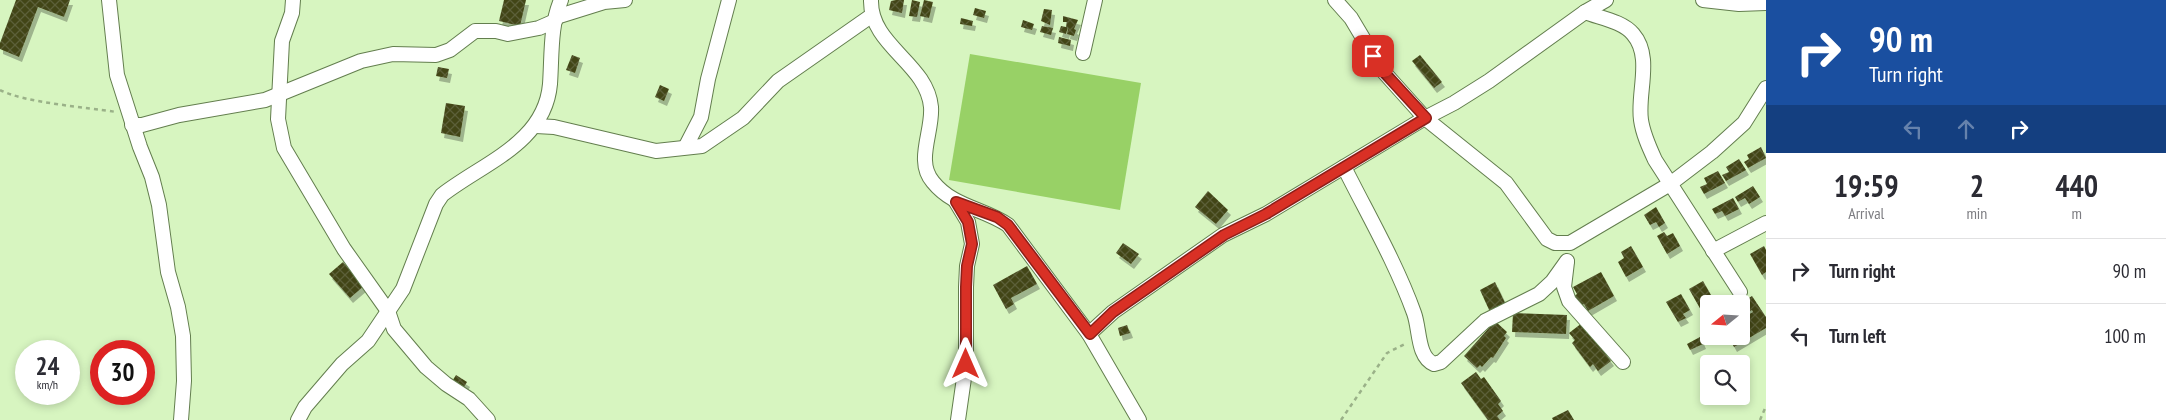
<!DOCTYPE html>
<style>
:root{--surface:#fff;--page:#f2f2f3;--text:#2b2b33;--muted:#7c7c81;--line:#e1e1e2}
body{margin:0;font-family:"PT Sans Narrow",sans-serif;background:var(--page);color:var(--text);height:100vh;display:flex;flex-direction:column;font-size:19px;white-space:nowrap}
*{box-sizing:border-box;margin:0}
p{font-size:16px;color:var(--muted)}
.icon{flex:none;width:28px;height:28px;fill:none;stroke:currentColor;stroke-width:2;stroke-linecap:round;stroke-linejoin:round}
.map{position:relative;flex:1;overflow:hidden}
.panel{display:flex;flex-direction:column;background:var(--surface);width:400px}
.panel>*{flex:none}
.top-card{background:#1a4fa0;color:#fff;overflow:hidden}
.needle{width:32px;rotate:252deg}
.controls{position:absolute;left:1700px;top:295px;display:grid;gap:10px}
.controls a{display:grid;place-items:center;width:50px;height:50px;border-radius:5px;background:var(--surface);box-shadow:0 2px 8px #0003;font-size:25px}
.speed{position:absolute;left:15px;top:340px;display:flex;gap:10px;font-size:25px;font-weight:700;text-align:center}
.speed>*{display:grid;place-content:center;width:65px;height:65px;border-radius:50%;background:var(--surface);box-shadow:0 2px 8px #0003;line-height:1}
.speed small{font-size:12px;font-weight:400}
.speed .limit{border:8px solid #d22;background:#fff;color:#111}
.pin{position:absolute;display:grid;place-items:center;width:42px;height:42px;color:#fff;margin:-21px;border-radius:10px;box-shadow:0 2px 8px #0006}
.me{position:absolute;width:55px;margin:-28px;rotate:0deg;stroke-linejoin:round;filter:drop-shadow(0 0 4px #0008)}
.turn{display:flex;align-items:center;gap:18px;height:105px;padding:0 20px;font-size:22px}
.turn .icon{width:65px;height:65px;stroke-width:2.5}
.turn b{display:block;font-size:35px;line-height:42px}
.lanes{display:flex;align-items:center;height:48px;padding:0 20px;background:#0003;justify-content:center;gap:25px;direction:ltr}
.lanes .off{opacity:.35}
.eta{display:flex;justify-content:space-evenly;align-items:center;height:85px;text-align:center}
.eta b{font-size:30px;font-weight:700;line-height:35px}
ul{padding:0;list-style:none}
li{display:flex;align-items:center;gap:15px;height:65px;padding:0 20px;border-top:1px solid var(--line)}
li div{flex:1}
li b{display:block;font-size:19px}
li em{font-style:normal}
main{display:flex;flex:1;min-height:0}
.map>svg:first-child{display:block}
</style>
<main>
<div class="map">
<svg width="1766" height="420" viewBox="0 0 1766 420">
<defs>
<pattern id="building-cross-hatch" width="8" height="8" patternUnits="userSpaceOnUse" patternTransform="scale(1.25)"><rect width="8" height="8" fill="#424517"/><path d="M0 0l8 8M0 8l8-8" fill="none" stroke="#5c5f39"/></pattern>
<filter id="shadow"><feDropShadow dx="3" dy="5" stdDeviation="0" flood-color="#0004"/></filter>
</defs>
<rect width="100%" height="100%" fill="#d7f5c0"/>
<path fill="#98d166" d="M970 54 1141 83 1120 210 949 180Z"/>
<g fill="url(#building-cross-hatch)" filter="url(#shadow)">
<path d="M16 0H70L64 17 38 7 19 57 0 49V43Z"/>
<path d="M504 0H526L520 26 499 21Z"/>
<path d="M896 0H904L902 13 889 10 891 1Z"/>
<path d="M912 0 920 2 917 17 909 16Z"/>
<path d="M924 0 933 2 931 10H929H931L929 18 920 16Z"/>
<path d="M975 8 986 11 984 18 973 15Z"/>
<path d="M1044 9 1052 10 1050 25 1041 21Z"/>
<path d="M1063 16 1078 20 1074 29 1076 30 1074 36 1067 34 1068 27 1066 34 1059 32 1061 26 1066 27 1067 22H1063Z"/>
<path d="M961 18 973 21 972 26 960 24Z"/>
<path d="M1023 20 1034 24 1032 30 1021 27Z"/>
<path d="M1042 26 1053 28 1051 35 1040 32Z"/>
<path d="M1059 37 1071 40 1070 46 1058 43Z"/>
<path d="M572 55 580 58 575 73 566 70Z"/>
<path d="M1420 55 1442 82 1434 88 1412 61Z"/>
<path d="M438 67 449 69 447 78 436 76Z"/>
<path d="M660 85 669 89 664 101 655 97Z"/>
<path d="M446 103 465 106 460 137 441 133Z"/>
<path d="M1761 147 1766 158 1748 168 1744 162 1749 159 1747 155Z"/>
<path d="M1739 159 1746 170 1726 181 1722 175 1729 172 1726 167Z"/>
<path d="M1718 171 1725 183 1704 194 1700 187 1707 184 1704 178Z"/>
<path d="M1753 186 1760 197 1749 204 1745 198 1738 202 1735 197Z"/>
<path d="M1208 191 1228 210 1216 224 1195 207Z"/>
<path d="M1733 198 1739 209 1725 216 1722 211 1715 214 1712 209Z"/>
<path d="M1656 207 1665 223 1659 227 1656 222 1650 225 1644 215Z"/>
<path d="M1664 232 1667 236 1673 233 1680 246 1667 254 1657 236Z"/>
<path d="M1123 243 1139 254 1131 264 1116 253Z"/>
<path d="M1631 246 1643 267 1626 277 1618 262 1624 258 1621 252Z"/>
<path d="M1764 246 1766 250V272L1762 275 1750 254Z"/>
<path d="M343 262 364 286 350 298 329 274Z"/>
<path d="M1027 266 1037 284 1011 298 1014 304 1006 309 993 285Z"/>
<path d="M1601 272 1614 296 1588 311 1584 304 1580 306 1574 296 1577 294 1573 287Z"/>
<path d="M1703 281 1712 297 1705 301 1708 307 1701 310 1689 289Z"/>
<path d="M1495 282 1506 305 1490 312 1480 290Z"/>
<path d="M1681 294 1690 310 1683 314 1686 318 1678 322 1666 302Z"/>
<path d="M1752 296 1766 317V328L1734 347 1728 336H1741V319L1753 312 1752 310 1747 313 1741 303Z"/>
<path d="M1513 313 1567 315 1566 334 1512 332Z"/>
<path d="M1495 321 1507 332 1504 336 1506 338 1493 358 1491 357 1482 367 1480 365 1477 368 1464 356Z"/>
<path d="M1582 323 1611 361 1598 371 1593 364 1590 367 1572 343 1575 340 1569 333Z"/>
<path d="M1127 325 1130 333 1120 336 1118 328Z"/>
<path d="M1700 337 1703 344 1690 350 1687 344Z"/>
<path d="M1476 372 1481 379 1484 377 1501 401 1498 404 1503 411 1497 416 1500 420H1488L1461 383Z"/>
<path d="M456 375 467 382 463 389 451 383Z"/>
<path d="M1568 410 1574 420H1553L1552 418Z"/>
</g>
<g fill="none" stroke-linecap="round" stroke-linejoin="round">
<g stroke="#637e4e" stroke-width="16">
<g id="minor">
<path d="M109 0 117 75 140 147 152 177 159 205 168 272 178 307 183 336 184 381 181 420"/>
<path d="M293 0 292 13 282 41 278 119 284 148 344 249 388 311 394 329 426 367 446 384 469 399 488 420"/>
<path d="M871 0C870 46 927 63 931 107 933 132 915 161 933 182 953 207 983 208 1008 225L1089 334 1139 420"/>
<path d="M1335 0 1351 18 1382 70 1425 118 1506 183 1547 239 1555 243H1570L1670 184 1712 152 1744 123 1766 88"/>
<path d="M1703 0 1739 4 1766 3"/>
<path d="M1585 12C1600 18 1622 21 1633 34 1653 57 1637 93 1641 120 1643 134 1649 147 1655 160L1740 292"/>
<path d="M556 17 604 2 625 0"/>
<path d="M1083 53 1095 0"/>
<path d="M132 125H142L179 115 265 100 361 61 393 54 436 55 450 50 475 31H496L508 34 539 28 555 21"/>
<path d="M536 126 554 127 656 151 702 146 743 118 778 81 871 16"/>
<path d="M686 146 701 117 708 79 729 0"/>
<path d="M1344 167C1368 215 1396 263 1414 313 1420 329 1417 357 1434 364L1441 362 1485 321 1539 294 1552 282 1567 261"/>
<path d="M956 202 968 222 972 244 967 266 966 287V364L958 420"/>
<path d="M1713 251 1766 223"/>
<path d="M1567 262 1564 287 1569 301 1623 362"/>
<path d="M1089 334 1113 312 1223 235 1266 214 1425 118 1454 103 1489 81 1585 12 1606 0"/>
<path d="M298 420 305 407 342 364 368 341 403 289 436 204 442 195C483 163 545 143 550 84 552 55 550 26 561 0"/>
</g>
</g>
<g stroke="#9ab188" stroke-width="2.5" stroke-dasharray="4 4" stroke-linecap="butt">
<path d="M0 90C25 103 86 107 116 112"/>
<path d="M1341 420 1387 353 1407 343"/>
<path d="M1760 420 1766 406"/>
</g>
<use href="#minor" stroke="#fff" stroke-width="14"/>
</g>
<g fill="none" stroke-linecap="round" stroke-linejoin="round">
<g stroke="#8d1f18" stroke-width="12">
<path id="route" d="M966 364V287L967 266 972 244 968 222 956 202 997 217 1008 225 1090 334 1113 312 1224 235 1266 214 1426 118 1382 70 1373 56"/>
</g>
<use href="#route" stroke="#d93025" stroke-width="9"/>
</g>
</svg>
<div class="controls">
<a><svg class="needle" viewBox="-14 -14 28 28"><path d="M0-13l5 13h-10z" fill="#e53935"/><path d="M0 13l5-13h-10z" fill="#7c7c81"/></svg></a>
<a><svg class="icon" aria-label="search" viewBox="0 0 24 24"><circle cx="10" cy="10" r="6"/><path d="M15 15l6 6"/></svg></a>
</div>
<div class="speed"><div>24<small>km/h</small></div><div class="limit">30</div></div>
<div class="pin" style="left:1373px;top:56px;background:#d93025"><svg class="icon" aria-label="arrive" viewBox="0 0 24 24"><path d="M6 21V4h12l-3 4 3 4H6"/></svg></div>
<svg class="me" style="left:966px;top:364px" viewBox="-20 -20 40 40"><path d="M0-17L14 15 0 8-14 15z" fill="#d93025" stroke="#fff" stroke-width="4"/></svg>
</div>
<section class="panel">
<div class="top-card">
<div class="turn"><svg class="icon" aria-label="right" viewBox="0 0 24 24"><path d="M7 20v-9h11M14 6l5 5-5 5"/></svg><div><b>90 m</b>Turn right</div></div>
<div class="lanes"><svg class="icon off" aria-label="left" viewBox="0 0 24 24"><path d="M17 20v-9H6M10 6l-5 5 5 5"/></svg><svg class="icon off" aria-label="ahead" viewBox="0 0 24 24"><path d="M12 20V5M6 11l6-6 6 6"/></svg><svg class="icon" aria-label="right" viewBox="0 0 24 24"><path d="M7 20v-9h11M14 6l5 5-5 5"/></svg></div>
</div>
<div class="eta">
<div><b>19:59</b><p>Arrival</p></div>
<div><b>2</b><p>min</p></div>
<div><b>440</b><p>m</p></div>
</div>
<ul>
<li><svg class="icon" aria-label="right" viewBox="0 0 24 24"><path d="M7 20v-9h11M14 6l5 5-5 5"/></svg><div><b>Turn right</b></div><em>90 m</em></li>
<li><svg class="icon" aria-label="left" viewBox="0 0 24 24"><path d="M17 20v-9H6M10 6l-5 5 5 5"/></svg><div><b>Turn left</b></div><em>100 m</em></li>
</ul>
</section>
</main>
